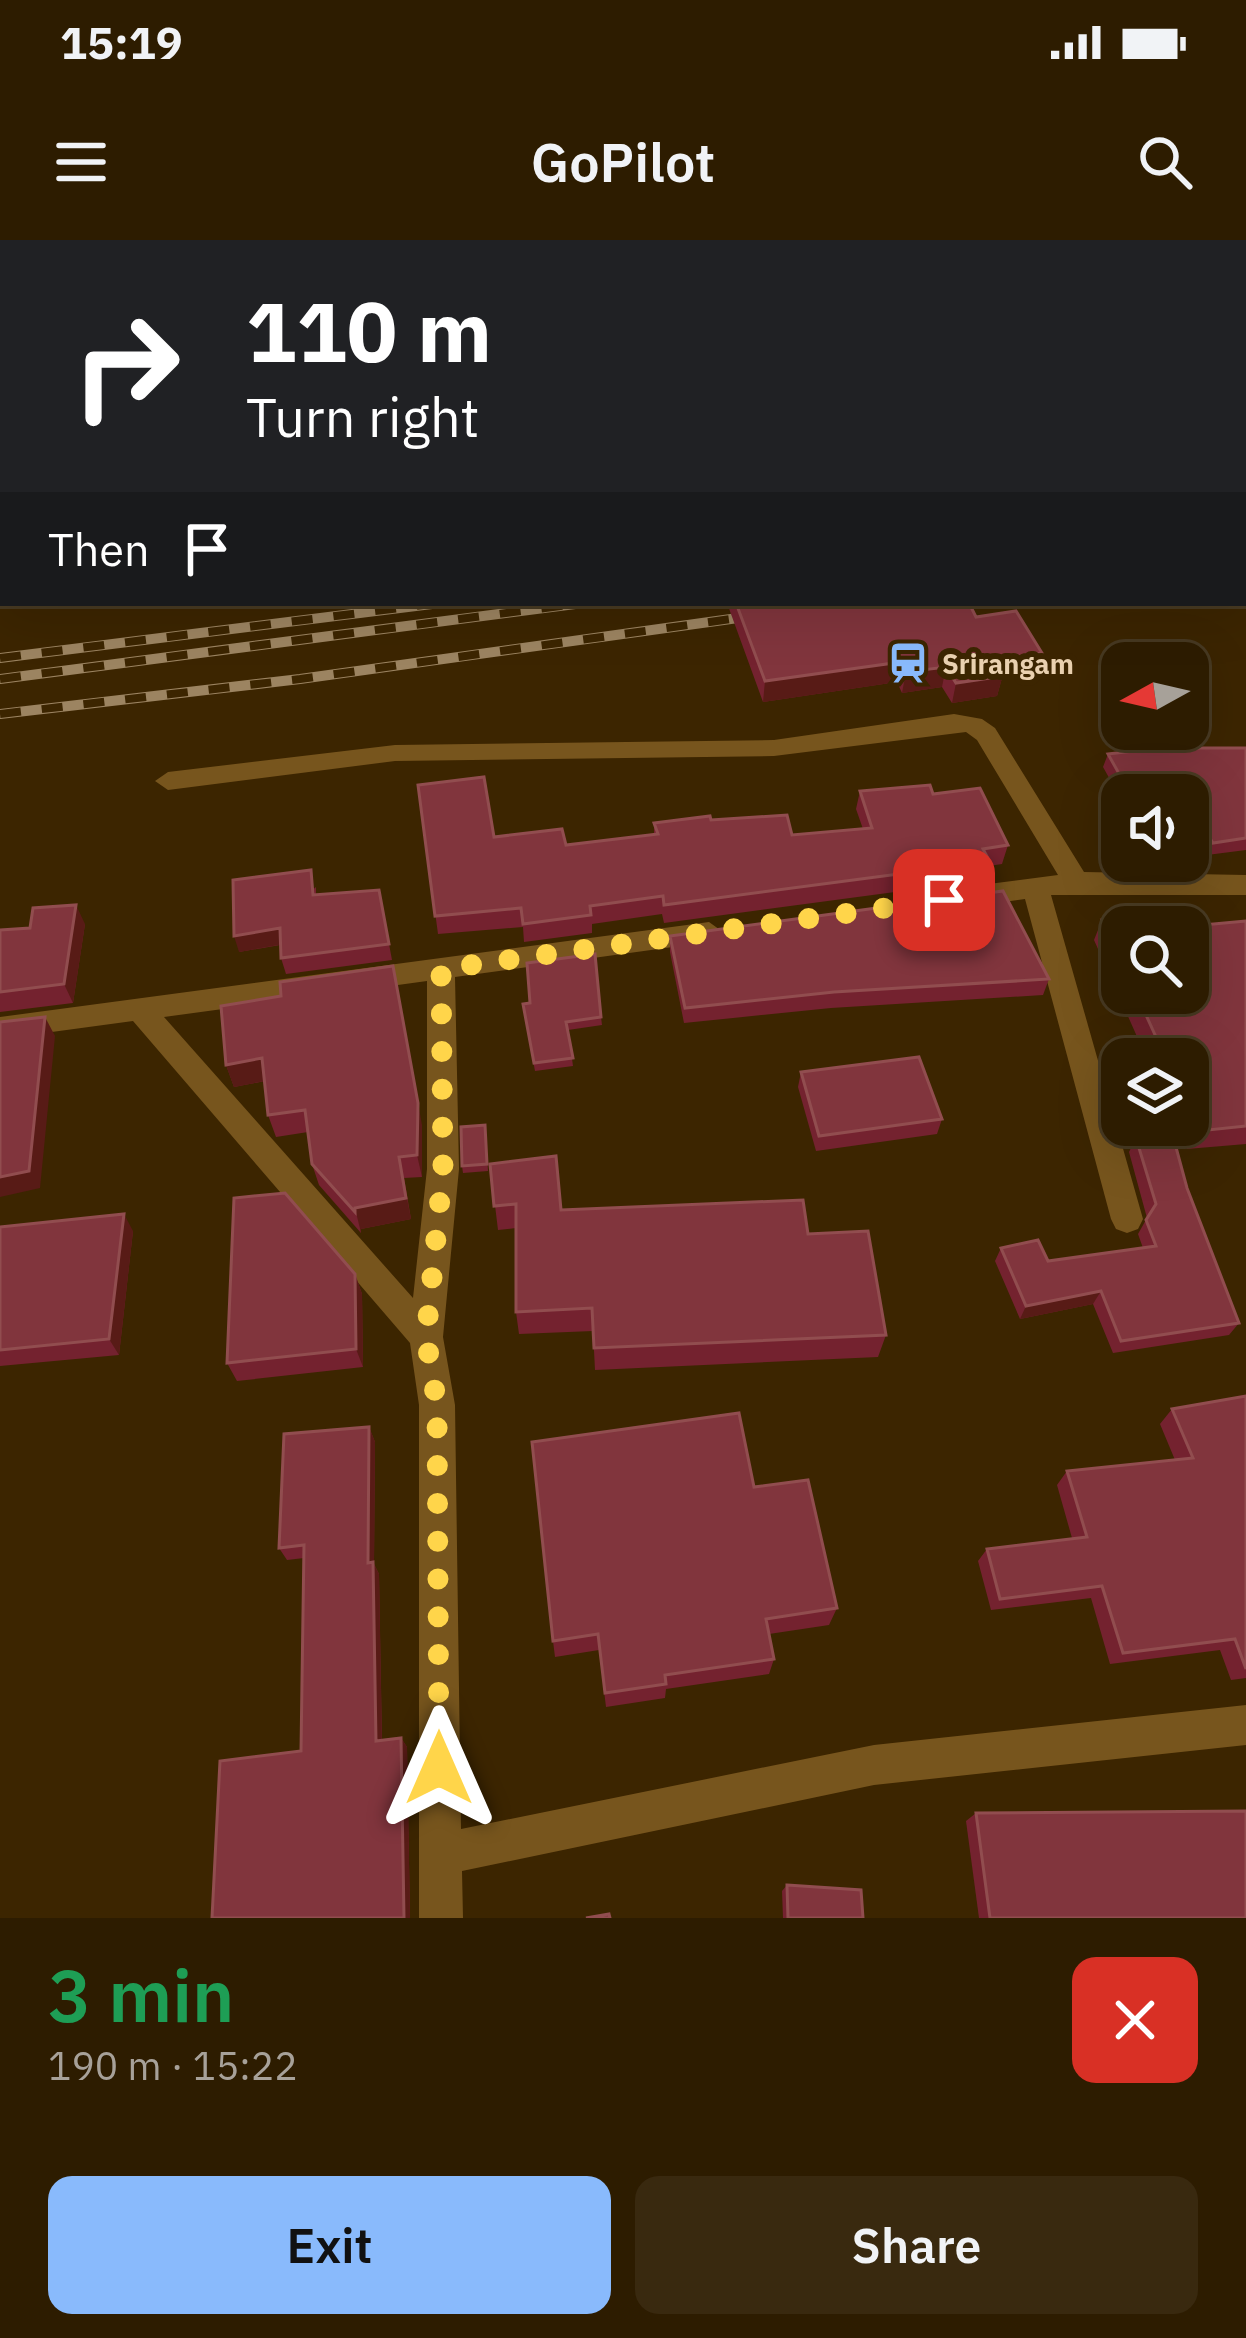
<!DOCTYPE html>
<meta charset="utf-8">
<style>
:root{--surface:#2d1c00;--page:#39290f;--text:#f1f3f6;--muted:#a7a199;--line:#483a22;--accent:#89bafc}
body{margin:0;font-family:"IBM Plex Sans",sans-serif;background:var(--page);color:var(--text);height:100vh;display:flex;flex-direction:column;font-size:45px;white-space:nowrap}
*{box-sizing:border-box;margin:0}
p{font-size:39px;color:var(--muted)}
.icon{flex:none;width:66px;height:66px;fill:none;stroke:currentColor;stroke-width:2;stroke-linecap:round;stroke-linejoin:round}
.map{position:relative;height:1678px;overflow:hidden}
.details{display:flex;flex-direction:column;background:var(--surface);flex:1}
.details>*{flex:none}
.banner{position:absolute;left:0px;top:0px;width:1248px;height:366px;box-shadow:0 12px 48px #0002,0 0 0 3px var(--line);background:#202124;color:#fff;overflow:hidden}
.needle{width:78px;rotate:262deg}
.buttons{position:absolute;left:1101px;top:402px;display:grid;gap:24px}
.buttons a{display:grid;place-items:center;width:108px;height:108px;border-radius:24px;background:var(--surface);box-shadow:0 12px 48px #0002,0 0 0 3px var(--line);font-size:60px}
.pin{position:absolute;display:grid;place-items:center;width:102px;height:102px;color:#fff;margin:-51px;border-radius:24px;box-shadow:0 6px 18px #0006}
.me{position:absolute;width:132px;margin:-66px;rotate:0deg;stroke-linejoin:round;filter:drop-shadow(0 0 9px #0008)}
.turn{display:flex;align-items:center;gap:42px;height:252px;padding:0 48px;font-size:54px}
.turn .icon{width:156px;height:156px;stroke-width:2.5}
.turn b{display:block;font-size:84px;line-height:102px}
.then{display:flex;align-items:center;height:114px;padding:0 48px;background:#0003;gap:24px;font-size:45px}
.round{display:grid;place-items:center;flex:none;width:126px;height:126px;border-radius:24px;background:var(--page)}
.overview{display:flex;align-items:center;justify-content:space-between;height:204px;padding:0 48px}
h1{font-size:72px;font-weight:600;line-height:90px;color:#1e9e55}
.action{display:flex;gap:24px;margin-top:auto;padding:24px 48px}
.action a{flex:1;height:138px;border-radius:24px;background:var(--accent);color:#111;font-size:48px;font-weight:600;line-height:138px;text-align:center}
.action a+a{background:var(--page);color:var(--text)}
.status{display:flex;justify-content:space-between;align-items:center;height:84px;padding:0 60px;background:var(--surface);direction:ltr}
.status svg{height:33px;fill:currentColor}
header{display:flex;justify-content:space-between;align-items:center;height:156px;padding:0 48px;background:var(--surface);font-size:54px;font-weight:600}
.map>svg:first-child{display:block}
</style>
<div class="status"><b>15:19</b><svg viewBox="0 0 49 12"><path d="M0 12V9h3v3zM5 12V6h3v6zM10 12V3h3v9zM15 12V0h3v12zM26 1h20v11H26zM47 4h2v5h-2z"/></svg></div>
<header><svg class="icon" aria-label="menu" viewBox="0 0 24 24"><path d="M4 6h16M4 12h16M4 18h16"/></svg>GoPilot<svg class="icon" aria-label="search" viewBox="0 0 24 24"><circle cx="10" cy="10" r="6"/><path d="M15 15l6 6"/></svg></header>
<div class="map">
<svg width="1246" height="1678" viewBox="0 0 1246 1678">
<rect width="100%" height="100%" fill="#3c2500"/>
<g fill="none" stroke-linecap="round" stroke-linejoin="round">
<g fill="#77551d" fill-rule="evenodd">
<path d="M3 17V27L0 28V18Z"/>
<path d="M954 474 982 479 995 488 1084 632 1246 635V655H1051L1143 979 1138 989 1127 993 1116 989 1111 979 1025 659 965 667 951 657 965 647 1058 635 977 500 966 492 774 516 395 521 168 550 155 541 168 532 395 505 774 500Z"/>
<path d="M709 682 723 692 709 702 455 737 459 929 443 1097 455 1165 461 1589 874 1505 1246 1465V1505L874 1545 462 1631 463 1678H419V1165L410 1103 133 781 0 799V777ZM427 741V929L413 1058 164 777Z"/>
</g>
<g stroke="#9c8461" stroke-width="10">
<g id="rail">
<path d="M0 418 440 363"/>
<path d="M0 439 583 363"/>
<path d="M0 474 300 439 767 374"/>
</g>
</g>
<use href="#rail" stroke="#3c2500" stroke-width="8" stroke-dasharray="21" stroke-linecap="butt"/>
</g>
<g fill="#74222f">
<path d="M727 363H969L976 377 1042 413 1036 433 1002 438 997 456 952 463 942 447 902 453 897 442 763 462Z"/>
<path d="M1246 508V610L1207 615 1195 596 1188 597V555H1122V561L1103 527 1108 514Z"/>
<path d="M418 545 494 597 566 605 654 595V583L711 580 792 595 863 589 856 569 860 551 933 554 1008 605 1002 624 989 626 985 640 664 683 662 674 592 684V693L524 702 523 687 438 694Z"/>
<path d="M316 647V655L379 650 392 720 286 734 281 718 280 705 239 712Z"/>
<path d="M1102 680 1122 687V753H1188L1246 681V904L1187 909 1176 885H1188V819H1147L1094 700Z"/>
<path d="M85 684 73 763 0 772V690Z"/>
<path d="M670 696 1049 739 1043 755 831 768 684 783 670 712Z"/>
<path d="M530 763 601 777 602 785 568 790 573 826 535 831 524 772Z"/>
<path d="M226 825 422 885V937L404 938 411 979 361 989V993L319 945 312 924 308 892 276 897 268 875 265 841 234 847Z"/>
<path d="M801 832 942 879 937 894 816 911 798 847Z"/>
<path d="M485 885 488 931 463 933 462 926Z"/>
<path d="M1136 898 1187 948 1239 1083 1229 1095 1113 1113 1093 1064 1020 1079 995 1021 1001 1008 1048 1021 1143 1008 1138 994 1147 978 1129 912Z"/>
<path d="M490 924 561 970 808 994 886 1095 878 1117 595 1130 593 1091 519 1094 516 1072V988L498 990Z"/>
<path d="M0 987 133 991 119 1115 0 1126Z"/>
<path d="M355 1034 362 1054 363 1127 237 1141 227 1123Z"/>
<path d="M1246 1156V1438L1231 1440 1220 1410 1110 1424 1091 1358 991 1370 978 1321 987 1309 1072 1298 1057 1245 1067 1231 1175 1220 1160 1184 1172 1169Z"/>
<path d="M369 1187 375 1202 374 1324 379 1334 382 1501 401 1498 407 1507 410 1678H212L301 1511 304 1318 287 1320 279 1308Z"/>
<path d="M754 1247 837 1368 829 1385 769 1394 774 1419 769 1434 666 1449 665 1458 606 1467 599 1410 555 1417 553 1401Z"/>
<path d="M976 1573 1246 1678H979L966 1581Z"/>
<path d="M787 1645 863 1678H783L782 1651Z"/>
</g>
<g fill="#581b16">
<path d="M1042 413 1036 433 1002 438 997 456 952 463 956 443 993 420Z"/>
<path d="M901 422 897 442 763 462 765 441Z"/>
<path d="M946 427 942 447 902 453 906 432Z"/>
<path d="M76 665 85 684 73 763 64 744Z"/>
<path d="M280 688 284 704 239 712 234 696Z"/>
<path d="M393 726 422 885V937L417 915Z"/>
<path d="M45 777 55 796 40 948 0 957V937Z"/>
<path d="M262 818 270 840 234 847 226 825Z"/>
<path d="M399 917 411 979 361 989V993L355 968Z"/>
<path d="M124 974 133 991 119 1115 109 1099Z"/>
<path d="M355 1034 362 1054 363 1127 356 1109Z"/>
<path d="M1101 1051 1093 1064 1020 1079 1026 1066Z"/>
<path d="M369 1187 375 1202 374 1324 379 1334 382 1510 376 1501 368 1323Z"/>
<path d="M401 1498 407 1507 410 1678H404Z"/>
</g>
<g fill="#81353d" stroke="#914d4f" stroke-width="3">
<path d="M38 0H647L648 3H38Z"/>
<path d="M844 0H911L913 3H845Z"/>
<path d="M1245 66H1246L1245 157Z"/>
<path d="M0 134H3L2 270 0 253V182H2L0 174Z"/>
<path d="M736 363H969L976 377 1016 371 1042 413 993 420 1003 436 956 443 946 427 906 432 901 422 765 441Z"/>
<path d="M1159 508H1246V598L1213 603 1201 584 1188 585V555H1131L1108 514Z"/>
<path d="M484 537 494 597 562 589 566 605 658 594 654 583 710 576 711 580 787 575 792 595 872 588 860 551 930 545 933 554 980 548 1008 605 983 609 990 622 664 665 663 656 590 666 591 675 523 684 521 668 435 676 418 545Z"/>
<path d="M311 630 313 655 379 650 389 704 281 718 280 688 234 696 233 640Z"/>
<path d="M1003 651 1049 739 834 752 685 768 670 696Z"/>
<path d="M76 665 64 744 0 752V690L30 688 33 668Z"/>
<path d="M1173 673 1180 687H1122V723L1102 680Z"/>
<path d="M1246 681V886L1199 891 1188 867V819H1166L1136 753H1188V687H1181Z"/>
<path d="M595 714 601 777 566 782 573 818 534 823 523 764 530 763 527 723Z"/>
<path d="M393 726 418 863 417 915 399 917 406 958 355 968V972L312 924 305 870 268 875 262 818 226 825 221 766 281 756 280 742Z"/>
<path d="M45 777 29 931 0 937V782Z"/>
<path d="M919 817 942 879 819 896 801 832Z"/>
<path d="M485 885 487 924 462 926 461 887Z"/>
<path d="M1164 885H1170L1187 948 1239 1083 1121 1101 1101 1051 1026 1066 1001 1008 1038 1000 1048 1021 1156 1006 1146 980 1156 964 1136 898Z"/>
<path d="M556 916 561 970 803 960 808 994 868 991 886 1095 594 1108 592 1068 516 1072V964L494 966 490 924Z"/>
<path d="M285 953 355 1034 356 1109 227 1123 234 958Z"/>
<path d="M124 974 109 1099 0 1110V987Z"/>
<path d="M1246 1156V1429L1235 1399 1123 1413 1102 1346 1000 1359 987 1309 1087 1297 1067 1231 1193 1218 1172 1169Z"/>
<path d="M739 1173 754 1247 808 1240 837 1368 766 1379 774 1419 665 1435 666 1444 605 1453 598 1394 553 1401 532 1202Z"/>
<path d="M369 1187 368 1323 373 1322 376 1501 401 1498 404 1678H212L220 1521 301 1511 304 1305 279 1308 284 1194Z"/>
<path d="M1246 1571V1678H990L976 1573Z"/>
<path d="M787 1645 861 1650 863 1678H788Z"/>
<path d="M609 1674 610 1678H586Z"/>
</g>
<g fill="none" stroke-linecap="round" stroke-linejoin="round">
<path stroke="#ffd54a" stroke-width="21" stroke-dasharray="0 37.8" d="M439 1528 437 1165 426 1097 443 929 441 729 944 660"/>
</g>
<defs>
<g id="station-bare" transform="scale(3.24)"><path d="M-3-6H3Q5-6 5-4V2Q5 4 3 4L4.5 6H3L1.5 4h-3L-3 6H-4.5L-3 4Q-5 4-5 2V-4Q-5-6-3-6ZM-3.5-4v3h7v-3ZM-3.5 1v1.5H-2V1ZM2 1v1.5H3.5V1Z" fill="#89bafc" stroke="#3c2500" stroke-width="2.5" paint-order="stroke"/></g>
</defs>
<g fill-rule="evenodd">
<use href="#station-bare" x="908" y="423"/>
</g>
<g text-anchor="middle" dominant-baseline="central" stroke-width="12" stroke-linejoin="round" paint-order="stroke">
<g font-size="27" font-weight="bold" fill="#ead1b0" stroke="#3c2500" text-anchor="start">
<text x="942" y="423">Srirangam</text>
</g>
</g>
</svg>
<div class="buttons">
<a><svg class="needle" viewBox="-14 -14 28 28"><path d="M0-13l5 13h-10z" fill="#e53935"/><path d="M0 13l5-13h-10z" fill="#a7a199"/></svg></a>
<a><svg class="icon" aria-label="sound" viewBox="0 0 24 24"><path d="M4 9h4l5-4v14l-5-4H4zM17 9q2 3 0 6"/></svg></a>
<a><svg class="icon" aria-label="search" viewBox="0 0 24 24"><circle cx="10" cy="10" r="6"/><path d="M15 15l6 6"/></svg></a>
<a><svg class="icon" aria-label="layers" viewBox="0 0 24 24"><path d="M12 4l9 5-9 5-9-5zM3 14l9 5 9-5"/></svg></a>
</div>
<div class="pin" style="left:944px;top:660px;background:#d93025"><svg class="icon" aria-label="arrive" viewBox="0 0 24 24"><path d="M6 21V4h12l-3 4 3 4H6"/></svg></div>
<svg class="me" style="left:439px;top:1528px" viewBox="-20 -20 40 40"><path d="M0-17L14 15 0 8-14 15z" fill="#ffd54a" stroke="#fff" stroke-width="4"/></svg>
<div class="banner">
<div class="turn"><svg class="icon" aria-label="right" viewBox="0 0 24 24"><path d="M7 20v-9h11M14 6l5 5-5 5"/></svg><div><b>110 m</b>Turn right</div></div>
<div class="then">Then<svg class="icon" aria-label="arrive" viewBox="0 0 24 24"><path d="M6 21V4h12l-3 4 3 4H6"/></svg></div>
</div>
</div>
<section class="details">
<div class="overview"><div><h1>3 min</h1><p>190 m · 15:22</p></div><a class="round" style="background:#d93025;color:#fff"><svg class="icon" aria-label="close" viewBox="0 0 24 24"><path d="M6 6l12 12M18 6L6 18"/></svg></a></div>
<div class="action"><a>Exit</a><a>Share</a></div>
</section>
